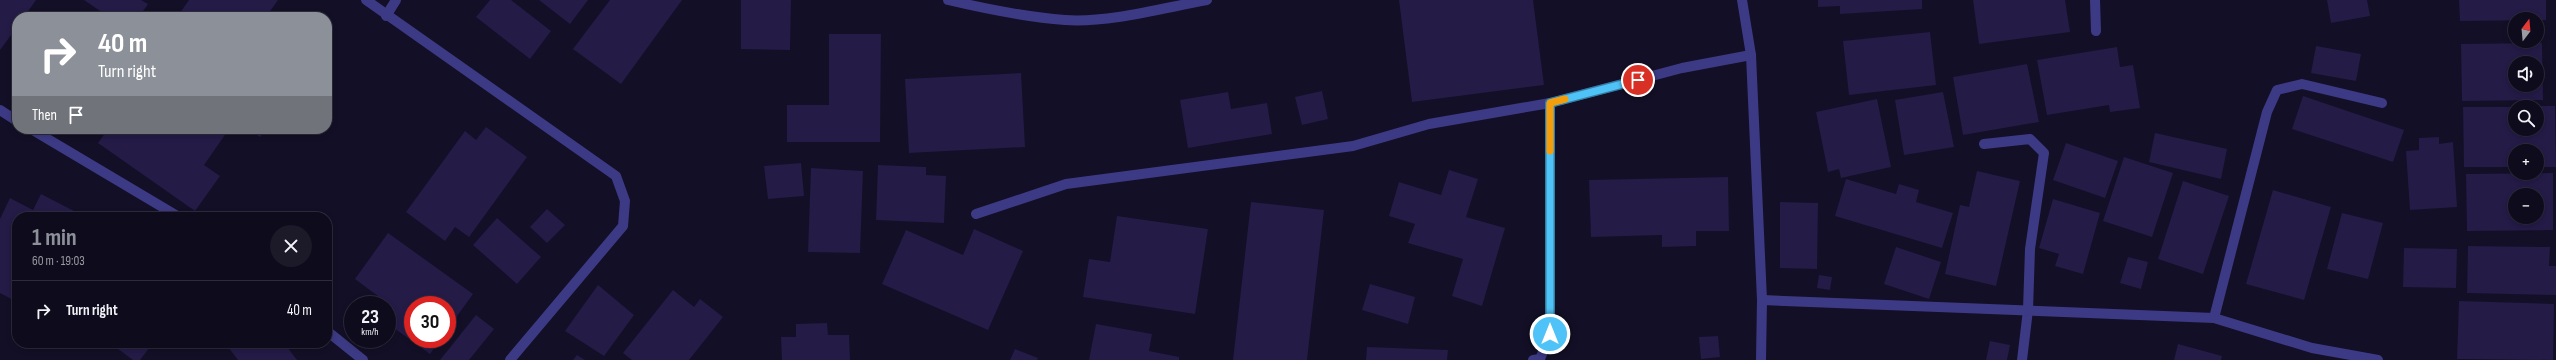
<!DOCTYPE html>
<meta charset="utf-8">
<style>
:root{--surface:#0e0b1c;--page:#1c1929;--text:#f1f3f6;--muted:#9b9ba3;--line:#2e2b3b;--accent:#8c9099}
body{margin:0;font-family:"Sofia Sans Condensed",sans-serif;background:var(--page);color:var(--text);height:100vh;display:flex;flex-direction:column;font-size:15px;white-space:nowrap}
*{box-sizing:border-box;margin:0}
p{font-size:13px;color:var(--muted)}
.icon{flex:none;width:22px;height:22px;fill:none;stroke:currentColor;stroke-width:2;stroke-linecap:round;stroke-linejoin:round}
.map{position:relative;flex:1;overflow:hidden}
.panel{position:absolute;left:12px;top:212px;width:320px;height:136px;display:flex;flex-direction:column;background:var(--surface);border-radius:16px;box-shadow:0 2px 6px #0003,0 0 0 1px var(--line)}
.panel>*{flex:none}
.guide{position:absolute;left:12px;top:12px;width:320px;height:122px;border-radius:16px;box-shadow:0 2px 6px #0003,0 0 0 1px var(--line);background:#8c9099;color:#fff;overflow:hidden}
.needle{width:26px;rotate:16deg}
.controls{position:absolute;left:2508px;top:12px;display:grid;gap:8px}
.controls a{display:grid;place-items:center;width:36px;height:36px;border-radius:50%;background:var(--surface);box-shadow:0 2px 6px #0003,0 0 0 1px var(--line);font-size:20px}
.speed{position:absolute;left:344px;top:296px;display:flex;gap:8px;font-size:20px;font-weight:700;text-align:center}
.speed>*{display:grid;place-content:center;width:52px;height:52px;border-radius:50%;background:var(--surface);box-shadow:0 2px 6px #0003,0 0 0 1px var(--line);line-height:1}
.speed small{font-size:10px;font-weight:400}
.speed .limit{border:6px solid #d22;background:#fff;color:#111}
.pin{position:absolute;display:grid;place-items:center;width:34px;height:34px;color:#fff;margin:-17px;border:2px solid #fff;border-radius:50%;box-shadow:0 1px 4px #0007}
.me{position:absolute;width:44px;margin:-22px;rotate:0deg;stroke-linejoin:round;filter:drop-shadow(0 0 3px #0008)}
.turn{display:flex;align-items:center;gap:14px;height:84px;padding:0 20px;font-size:18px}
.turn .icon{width:52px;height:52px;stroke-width:2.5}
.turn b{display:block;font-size:28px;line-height:34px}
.then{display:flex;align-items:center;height:38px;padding:0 20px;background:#0003;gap:8px;font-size:15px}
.round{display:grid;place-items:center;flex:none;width:42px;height:42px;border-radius:21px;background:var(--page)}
.head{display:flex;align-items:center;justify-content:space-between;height:68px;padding:0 20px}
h1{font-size:24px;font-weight:700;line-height:30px;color:var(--accent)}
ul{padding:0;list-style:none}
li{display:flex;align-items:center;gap:12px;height:60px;padding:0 20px;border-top:1px solid var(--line)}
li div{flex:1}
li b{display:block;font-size:15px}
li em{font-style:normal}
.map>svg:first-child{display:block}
</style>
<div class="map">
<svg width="2556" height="360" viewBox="0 0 2556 360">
<rect width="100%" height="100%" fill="#130f26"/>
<g fill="#241b47" fill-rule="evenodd">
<path d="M0 0H36L24 17H17V27L0 50Z"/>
<path d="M84 0H141L148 4 139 17H109Z"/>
<path d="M189 0H278L266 17H177Z"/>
<path d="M490 0H511L551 31 530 59 476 17Z"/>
<path d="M539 0H588L570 24Z"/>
<path d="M610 0H682L621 84 573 49Z"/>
<path d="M741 0H791L790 50 741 49Z"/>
<path d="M1399 0H1533L1544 85 1412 102Z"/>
<path d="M1818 0H1922V9L1840 14V6L1818 7Z"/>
<path d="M1973 0H2065L2070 32 1979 44Z"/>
<path d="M2327 0H2367L2370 16 2331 23Z"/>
<path d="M2459 0H2546V20L2460 21Z"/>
<path d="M1930 32 1936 85 1849 95 1843 41Z"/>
<path d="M829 34H881L880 142H787V105H829Z"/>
<path d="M2542 43 2543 100 2462 101 2461 44ZM2515 63H2537V85H2515Z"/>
<path d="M2316 46 2361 54 2356 81 2311 73Z"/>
<path d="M2117 47 2120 67 2133 65 2140 108 2110 112 2109 105 2047 115 2037 60Z"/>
<path d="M2027 64 2039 122 1963 135 1953 77Z"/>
<path d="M1021 73 1025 147 909 153 905 79Z"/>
<path d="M1322 91 1328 119 1302 125 1295 97Z"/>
<path d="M1228 92 1231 109 1267 103 1272 134 1188 148 1180 100Z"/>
<path d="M1943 92 1954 147 1904 155 1895 100Z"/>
<path d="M2303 96 2404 130 2393 162 2292 129Z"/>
<path d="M1877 99 1891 167 1841 178 1839 169 1828 172 1816 112Z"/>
<path d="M2537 106H2555L2556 167H2537V151H2515V167H2464L2463 107H2515V129H2537Z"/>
<path d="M486 127 527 157 469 237 455 227 445 241 406 212 465 131 476 140Z"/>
<path d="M108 129H229L204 165 220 176 195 211 98 143Z"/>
<path d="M248 129H266L260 137Z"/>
<path d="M2155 133 2227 149 2221 179 2149 162Z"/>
<path d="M2439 137V144L2453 142 2457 207 2410 210 2406 151 2419 150V138Z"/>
<path d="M2066 143 2118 161 2105 198 2053 180Z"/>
<path d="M2124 157 2173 173 2152 237 2103 221Z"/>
<path d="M801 163 804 196 768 199 764 166Z"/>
<path d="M878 165 926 167V175L946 176 944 223 876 220Z"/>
<path d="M811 168 863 171 860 253 808 252Z"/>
<path d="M1449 170 1478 179 1466 217 1505 228 1482 306 1452 296 1463 259 1408 243 1415 224 1389 216 1399 182 1441 195Z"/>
<path d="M1977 171 2020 181 1996 286 1945 274 1960 205 1969 207Z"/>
<path d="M2553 173V230L2467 231 2466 174ZM2515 195H2537V217H2515Z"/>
<path d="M1728 177 1729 231H1696V246L1662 247V235L1591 237 1589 180Z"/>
<path d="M1846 179 1896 194 1899 184 1919 190 1916 202 1953 213 1942 248 1835 216Z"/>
<path d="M2183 181 2229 196 2203 274 2158 259Z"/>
<path d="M2273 190 2331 207 2304 300 2246 284Z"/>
<path d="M41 194 76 212 73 217H17V302L0 293V219L10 198 33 210Z"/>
<path d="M2053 199 2100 213 2083 274 2055 266 2059 254 2039 248Z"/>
<path d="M1251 202 1324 210 1307 360H1233Z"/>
<path d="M1780 202 1818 203 1817 269 1780 268Z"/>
<path d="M547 209 565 225 547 243 530 227Z"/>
<path d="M2342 213 2383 223 2368 279 2327 269Z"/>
<path d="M1117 216 1208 229 1195 314 1083 297 1089 259 1110 262Z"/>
<path d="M497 218 541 257 517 284 473 245Z"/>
<path d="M974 229 1023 251 988 330 882 284 906 230 963 255Z"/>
<path d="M388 233 473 294 447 330V305H413V339H441L430 354 387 323V310L390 305 355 279Z"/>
<path d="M2468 246 2550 247 2549 266H2556V295L2467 293Z"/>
<path d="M1896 247 1941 262 1929 299 1884 284Z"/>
<path d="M2404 248 2457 249 2456 288 2403 287Z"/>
<path d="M2128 257 2148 262 2141 289 2120 283Z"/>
<path d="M1819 275 1832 277 1830 290 1817 288Z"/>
<path d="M1370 284 1415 297 1408 324 1362 310Z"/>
<path d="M598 285 634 315 604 356 565 331Z"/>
<path d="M673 290 694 307 700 299 723 317 689 360H632L623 353Z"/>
<path d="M2459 301 2554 304 2553 360 2457 359Z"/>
<path d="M476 315 494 329 469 360H440Z"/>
<path d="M827 323 828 335H849L850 360H782L781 337H796V324Z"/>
<path d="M1096 324 1152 334 1149 351 1179 357V360H1089Z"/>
<path d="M1718 336 1720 357 1701 359 1699 337Z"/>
<path d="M1990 341 2010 345 2007 360H1986Z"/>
<path d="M110 343H153L140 360H133Z"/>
<path d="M225 343H284L297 360H238Z"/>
<path d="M2178 344 2222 356 2221 360H2174Z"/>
<path d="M1367 347 1448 350 1447 360H1366Z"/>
<path d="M1015 349 1038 358 1037 360H1010Z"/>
<path d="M577 355 585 360H573Z"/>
</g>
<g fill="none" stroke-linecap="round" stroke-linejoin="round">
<g stroke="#3d3a85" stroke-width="10">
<path d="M366 0 616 176 625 201 623 226 510 360"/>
<path d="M948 0C986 9 1026 17 1065 20 1109 23 1163 8 1207 0"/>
<path d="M1742 0 1751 55 1762 300 1761 360"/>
<path d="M2095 0 2096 31"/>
<path d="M386 16 396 0"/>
<path d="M0 110 17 121"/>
<path d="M31 129 179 217"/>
<path d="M1984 144 2030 139 2044 153 2030 249 2028 310 2022 360"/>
<path d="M976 214 1066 184 1353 146 1429 124 1550 103 1682 68 1751 55"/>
<path d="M1762 300 2214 318 2312 348 2378 360"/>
<path d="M2214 318 2267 112 2277 90 2302 84 2382 103"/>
<path d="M327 331 363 360"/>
<path d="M1533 360 1540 359 1550 334V103"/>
</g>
</g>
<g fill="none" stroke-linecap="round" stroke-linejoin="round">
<g stroke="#337fa1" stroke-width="10">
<path id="route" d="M1550 334V103L1638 80"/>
</g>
<use href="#route" stroke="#4fc3f7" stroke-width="7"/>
<path stroke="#f59e0b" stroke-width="7" d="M1550 151V103L1565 99"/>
</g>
</svg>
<div class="controls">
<a><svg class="needle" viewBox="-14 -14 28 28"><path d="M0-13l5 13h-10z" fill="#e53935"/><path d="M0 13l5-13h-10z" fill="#9b9ba3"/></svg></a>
<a><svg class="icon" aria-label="sound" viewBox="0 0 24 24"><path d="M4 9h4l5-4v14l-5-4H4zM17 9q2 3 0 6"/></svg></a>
<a><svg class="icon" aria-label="search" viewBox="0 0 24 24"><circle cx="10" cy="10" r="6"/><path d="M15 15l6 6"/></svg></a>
<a>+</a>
<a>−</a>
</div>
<div class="speed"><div>23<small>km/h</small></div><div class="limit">30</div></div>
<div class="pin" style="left:1638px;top:80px;background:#d93025"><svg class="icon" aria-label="arrive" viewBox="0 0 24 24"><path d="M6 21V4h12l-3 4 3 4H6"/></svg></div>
<svg class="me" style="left:1550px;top:334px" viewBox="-20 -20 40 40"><circle r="17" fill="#4fc3f7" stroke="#fff" stroke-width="3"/><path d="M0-11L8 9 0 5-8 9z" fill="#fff"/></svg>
<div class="guide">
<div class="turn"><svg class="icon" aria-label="right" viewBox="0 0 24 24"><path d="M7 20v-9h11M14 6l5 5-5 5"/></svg><div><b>40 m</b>Turn right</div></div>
<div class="then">Then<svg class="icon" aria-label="arrive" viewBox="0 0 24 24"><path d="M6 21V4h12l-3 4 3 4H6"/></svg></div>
</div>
<section class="panel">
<div class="head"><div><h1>1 min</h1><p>60 m · 19:03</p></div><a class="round"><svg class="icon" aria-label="close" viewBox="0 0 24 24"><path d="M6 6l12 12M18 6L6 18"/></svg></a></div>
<ul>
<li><svg class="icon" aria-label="right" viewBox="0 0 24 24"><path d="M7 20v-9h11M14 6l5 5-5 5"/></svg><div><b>Turn right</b></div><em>40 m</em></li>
</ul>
</section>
</div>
